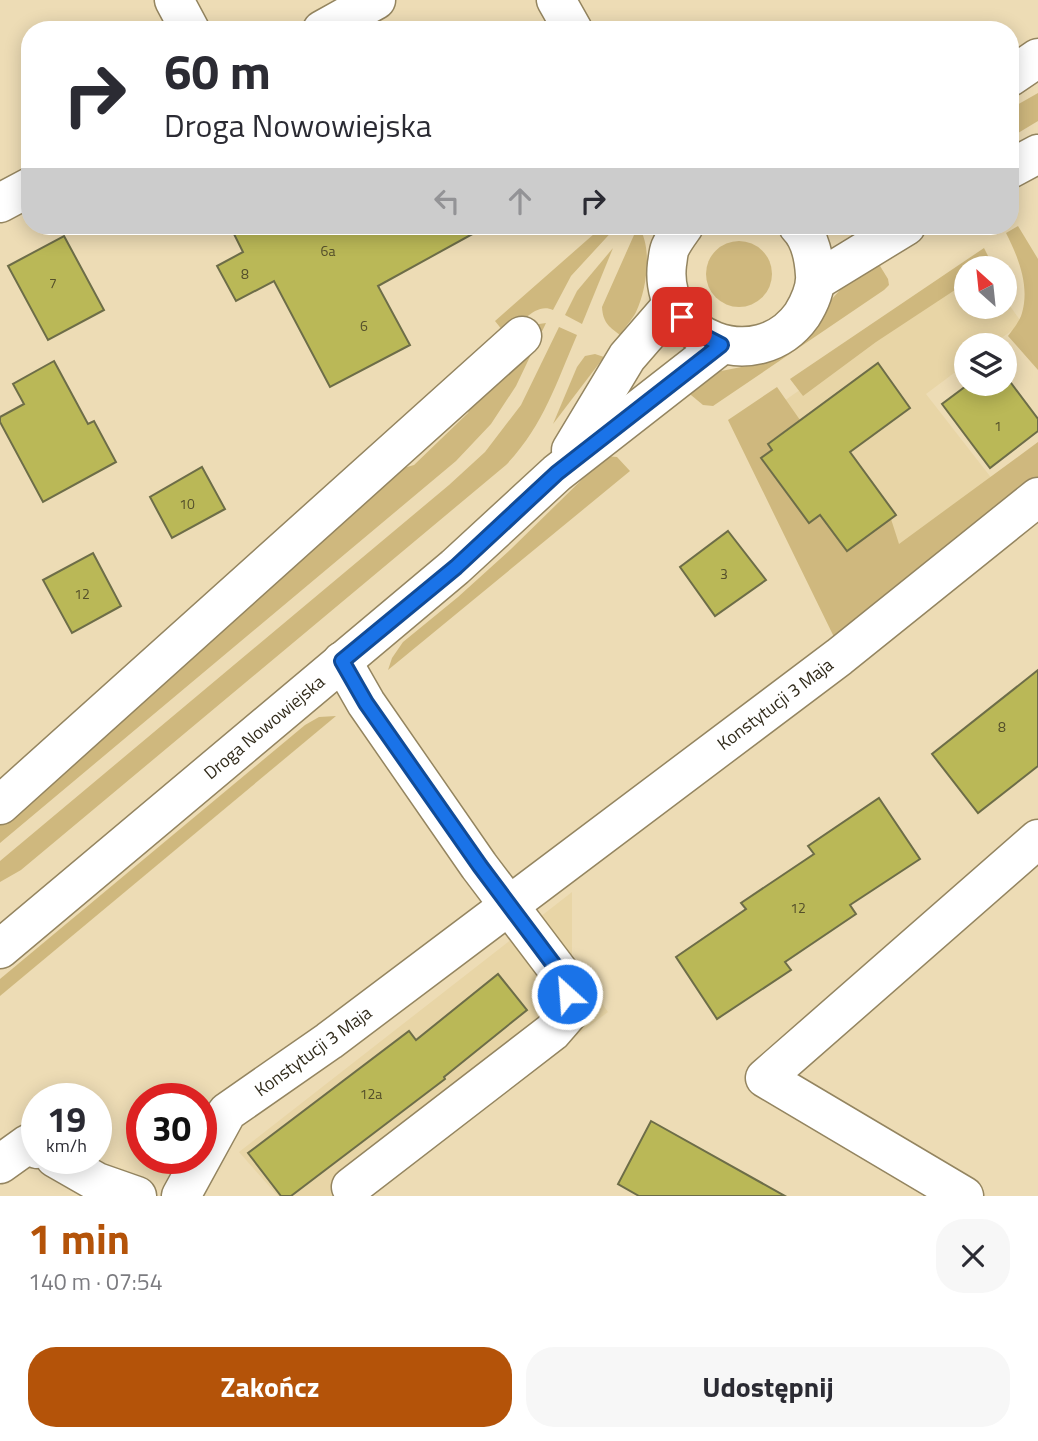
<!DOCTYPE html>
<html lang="pl">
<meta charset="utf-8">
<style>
:root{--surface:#fff;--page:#f7f7f7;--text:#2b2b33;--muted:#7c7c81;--accent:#b45309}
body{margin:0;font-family:"Titillium Web",sans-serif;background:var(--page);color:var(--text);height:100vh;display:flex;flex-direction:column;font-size:26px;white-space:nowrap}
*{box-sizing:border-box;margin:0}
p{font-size:23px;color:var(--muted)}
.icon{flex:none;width:38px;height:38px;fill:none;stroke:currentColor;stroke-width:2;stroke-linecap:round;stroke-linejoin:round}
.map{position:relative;height:1196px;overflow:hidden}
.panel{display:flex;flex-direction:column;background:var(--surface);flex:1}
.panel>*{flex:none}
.banner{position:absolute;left:21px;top:21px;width:998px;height:214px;border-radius:28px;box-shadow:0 4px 18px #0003;background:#fff;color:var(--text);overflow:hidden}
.needle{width:46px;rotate:333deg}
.buttons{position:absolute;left:954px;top:256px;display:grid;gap:14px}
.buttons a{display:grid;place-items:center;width:63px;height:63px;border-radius:50%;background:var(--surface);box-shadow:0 4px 18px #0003;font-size:35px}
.speed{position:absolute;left:21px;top:1083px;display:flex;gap:14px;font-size:35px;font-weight:700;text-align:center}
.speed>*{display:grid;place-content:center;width:91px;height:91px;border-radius:50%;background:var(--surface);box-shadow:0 4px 18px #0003;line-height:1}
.speed small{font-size:18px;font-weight:400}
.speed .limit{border:10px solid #d22;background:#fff;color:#111}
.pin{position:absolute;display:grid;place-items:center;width:60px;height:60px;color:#fff;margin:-30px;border-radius:14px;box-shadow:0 4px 10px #0006}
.me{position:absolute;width:77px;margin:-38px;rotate:334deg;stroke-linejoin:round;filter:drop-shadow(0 0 5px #0008)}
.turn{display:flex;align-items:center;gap:24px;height:147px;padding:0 28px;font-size:32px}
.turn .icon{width:91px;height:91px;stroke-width:2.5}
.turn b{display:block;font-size:49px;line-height:60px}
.lanes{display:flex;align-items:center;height:66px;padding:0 28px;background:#0003;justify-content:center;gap:35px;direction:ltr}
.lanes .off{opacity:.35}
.round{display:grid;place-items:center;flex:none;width:74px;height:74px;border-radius:28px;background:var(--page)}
.headline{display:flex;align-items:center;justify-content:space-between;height:119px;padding:0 28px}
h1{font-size:42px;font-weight:700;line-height:52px;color:var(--accent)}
.cta{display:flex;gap:14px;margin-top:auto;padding:14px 28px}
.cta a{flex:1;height:80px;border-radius:28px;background:var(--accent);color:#fff;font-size:28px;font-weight:700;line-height:80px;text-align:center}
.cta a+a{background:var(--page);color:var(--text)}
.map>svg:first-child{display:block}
</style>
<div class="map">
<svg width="1038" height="1196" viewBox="0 0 1038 1196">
<rect width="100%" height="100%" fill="#eddcb5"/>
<g fill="#e8d5a6">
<path d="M966 274V306H1004L1005 299 1022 323 992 345H966V364L926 394 1000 489 863 600 738 437 784 401Z"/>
<path d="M572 892V959L608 1012 365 1196H278L239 1152Z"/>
</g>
<g fill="#cfb87e">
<path d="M1038 93V121L1010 138V109Z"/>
<path d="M603 226H617L571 276 553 310C535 302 520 325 507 336L495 321Z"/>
<path d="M638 226C653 246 647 289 636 312 632 320 625 327 620 335 608 326 603 322 602 307Z"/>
<path d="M1018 226 1038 259V370L1008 336C1013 329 1020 321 1022 313 1030 285 1018 257 1006 233Z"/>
<circle cx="739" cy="274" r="33"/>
<path d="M613 248 582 324 565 315 577 291Z"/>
<path d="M984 248 994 268H966V286L964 284 876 342 803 396 790 379Z"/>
<path d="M877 261 888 279 889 285 884 290 713 406 703 405 685 390 706 374 771 361 790 353 812 331 831 300 848 281Z"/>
<path d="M546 323 516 386 491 424 456 461 0 843V818L383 474 414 465 468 413 476 392 522 340 539 324Z"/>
<path d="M559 327 577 335C556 384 543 426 506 465L21 870 0 882V861L449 485 485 452 521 405Z"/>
<path d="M595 354 604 357 553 424 577 367 585 356Z"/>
<path d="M777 387 800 420 768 443 772 450 761 459 809 523 820 515 847 551 891 519 899 544 1038 442V483L834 637 728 420Z"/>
<path d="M606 456 617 457 630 471 388 670 392 658 403 642 458 597 511 549Z"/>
<path d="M336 716 0 996V979L305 725 319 717Z"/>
</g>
<g fill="#bab857" stroke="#6d6d48" stroke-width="2">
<path d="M230 226H487L378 286 410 345 330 387 274 281 236 301 217 266 243 252Z"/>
<path d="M64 236 104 310 48 340 8 266Z"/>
<path d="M54 361 88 424 94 421 116 462 43 502 0 422V417L24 404 13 384Z"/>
<path d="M878 363 910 408 850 452 896 515 847 551 820 515 809 523 761 458 772 450 768 444Z"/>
<path d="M970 383H1011L1038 419V431L990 468 942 404Z"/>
<path d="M202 467 225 509 172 538 150 497Z"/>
<path d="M728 531 766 580 715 616 680 567Z"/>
<path d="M93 553 121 606 72 633 43 580Z"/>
<path d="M1038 670V766L978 813 932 754Z"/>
<path d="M879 798 920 859 850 905 856 914 785 962 791 970 717 1019 676 957 746 909 741 903 814 854 808 846Z"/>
<path d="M498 974 527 1010 444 1077 445 1079 291 1196H281L248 1153 409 1031 416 1040Z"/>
<path d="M651 1121 785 1196H639L618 1184Z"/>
</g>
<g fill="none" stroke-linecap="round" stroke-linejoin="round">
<g stroke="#948560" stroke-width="41">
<g id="minor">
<path d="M174 0 190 30"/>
<path d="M556 0 573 30"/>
<path d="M322 30 376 0"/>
<path d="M1010 77 1038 58"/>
<path d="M1010 169 1038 154"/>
<path d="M0 203 30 187"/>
<path d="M684 226C679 233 673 241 670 248 668 253 668 259 667 264 658 340 758 377 802 315 809 304 816 288 815 275 814 258 811 239 798 226"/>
<path d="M816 281 906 226"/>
<path d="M571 450 627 357 673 304"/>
<path d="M342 661 366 703 479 866 563 977 571 1010 552 1032 351 1187"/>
<path d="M0 805 522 336"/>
<path d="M0 949 455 567 557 473 721 345"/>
<path d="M55 1158 97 1182 137 1196"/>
<path d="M0 1164 28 1144 37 1149"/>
<path d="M181 1196 227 1112 329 1041 839 657 1038 497"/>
<path d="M964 1196 765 1078 1038 839"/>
</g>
</g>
<use href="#minor" stroke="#fff" stroke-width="38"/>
</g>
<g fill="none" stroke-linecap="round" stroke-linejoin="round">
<g stroke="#114b97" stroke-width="18">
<path id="route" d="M567 994 563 977 480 866 366 703 342 661 456 567 557 473 721 345 692 330 682 317"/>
</g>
<use href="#route" stroke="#1a73e8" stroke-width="12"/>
</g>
<g text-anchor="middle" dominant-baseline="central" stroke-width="6" stroke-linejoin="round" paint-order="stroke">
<g font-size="14" fill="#544f2b">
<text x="328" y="250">6a</text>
<text x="245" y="273">8</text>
<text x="53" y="282">7</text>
<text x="364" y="325">6</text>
<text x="998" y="425">1</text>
<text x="187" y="503">10</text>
<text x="724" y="573">3</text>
<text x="82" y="593">12</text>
<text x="1002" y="726">8</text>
<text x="798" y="907">12</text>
<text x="371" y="1093">12a</text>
</g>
<g font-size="18" fill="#322c1c" stroke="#fff">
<text transform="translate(775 704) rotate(-37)">Konstytucji 3 Maja</text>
<text transform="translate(264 727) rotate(-40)">Droga Nowowiejska</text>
<text transform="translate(313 1051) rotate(-36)">Konstytucji 3 Maja</text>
</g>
</g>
</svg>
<div class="buttons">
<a><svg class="needle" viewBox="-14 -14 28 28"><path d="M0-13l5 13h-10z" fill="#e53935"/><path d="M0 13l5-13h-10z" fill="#7c7c81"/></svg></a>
<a><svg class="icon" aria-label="layers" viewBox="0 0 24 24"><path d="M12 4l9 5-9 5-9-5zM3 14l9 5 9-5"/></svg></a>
</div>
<div class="speed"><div>19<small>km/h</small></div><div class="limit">30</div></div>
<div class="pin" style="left:682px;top:317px;background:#d93025"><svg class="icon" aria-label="arrive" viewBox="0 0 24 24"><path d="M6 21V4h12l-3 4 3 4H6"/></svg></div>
<svg class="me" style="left:567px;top:994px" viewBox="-20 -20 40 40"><circle r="17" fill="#1a73e8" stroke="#fff" stroke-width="3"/><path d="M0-11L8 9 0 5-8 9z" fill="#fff"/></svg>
<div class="banner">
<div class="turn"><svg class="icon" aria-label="right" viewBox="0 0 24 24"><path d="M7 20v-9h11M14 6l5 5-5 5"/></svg><div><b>60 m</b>Droga Nowowiejska</div></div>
<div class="lanes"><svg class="icon off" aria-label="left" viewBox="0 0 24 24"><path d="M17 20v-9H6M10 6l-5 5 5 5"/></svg><svg class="icon off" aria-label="ahead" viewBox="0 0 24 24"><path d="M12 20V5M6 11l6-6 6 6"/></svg><svg class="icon" aria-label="right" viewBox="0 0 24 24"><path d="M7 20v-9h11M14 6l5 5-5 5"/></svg></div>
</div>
</div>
<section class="panel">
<div class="headline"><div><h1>1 min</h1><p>140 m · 07:54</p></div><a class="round"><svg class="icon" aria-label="close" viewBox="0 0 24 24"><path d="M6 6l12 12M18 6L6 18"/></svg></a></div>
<div class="cta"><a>Zakończ</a><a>Udostępnij</a></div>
</section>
